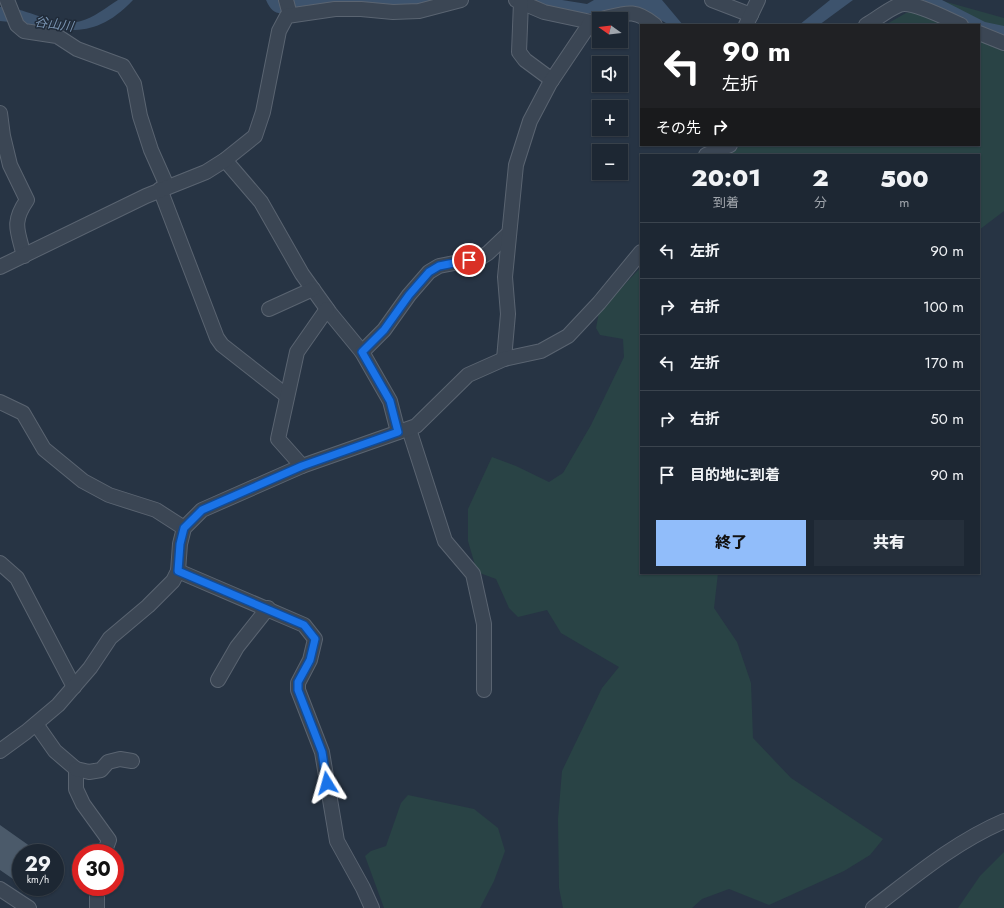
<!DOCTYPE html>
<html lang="ja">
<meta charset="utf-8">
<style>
:root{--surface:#1d2733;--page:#252f3b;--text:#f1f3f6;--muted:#a0a5ac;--line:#3b444e;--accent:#91bdfa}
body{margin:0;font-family:Jost,"Noto Sans JP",sans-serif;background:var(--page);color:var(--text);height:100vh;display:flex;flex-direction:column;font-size:15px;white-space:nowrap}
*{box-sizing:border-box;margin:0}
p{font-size:13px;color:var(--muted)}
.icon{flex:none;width:22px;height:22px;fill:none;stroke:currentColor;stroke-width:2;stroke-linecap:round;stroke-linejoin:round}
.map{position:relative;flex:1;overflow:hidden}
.drawer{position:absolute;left:640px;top:154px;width:340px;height:420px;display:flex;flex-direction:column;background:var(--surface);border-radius:0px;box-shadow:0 1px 3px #0004,0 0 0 1px var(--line)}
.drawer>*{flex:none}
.hud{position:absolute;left:640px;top:24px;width:340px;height:122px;border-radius:0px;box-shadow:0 1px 3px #0004,0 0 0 1px var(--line);background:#202124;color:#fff;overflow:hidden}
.needle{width:26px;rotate:284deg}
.tools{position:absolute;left:592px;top:12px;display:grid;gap:8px}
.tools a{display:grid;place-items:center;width:36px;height:36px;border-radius:0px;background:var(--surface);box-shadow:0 1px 3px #0004,0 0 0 1px var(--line);font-size:20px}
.speed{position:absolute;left:12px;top:844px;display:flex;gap:8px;font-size:20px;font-weight:700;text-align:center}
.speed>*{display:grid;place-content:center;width:52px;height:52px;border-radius:50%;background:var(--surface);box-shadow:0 1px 3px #0004,0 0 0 1px var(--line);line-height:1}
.speed small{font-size:10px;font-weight:400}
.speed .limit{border:6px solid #d22;background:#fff;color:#111}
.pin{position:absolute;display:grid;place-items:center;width:34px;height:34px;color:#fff;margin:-17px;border:2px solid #fff;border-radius:50%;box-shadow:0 1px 4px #0007}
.me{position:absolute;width:44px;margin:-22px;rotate:352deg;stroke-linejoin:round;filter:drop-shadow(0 0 3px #0008)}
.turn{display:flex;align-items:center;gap:14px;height:84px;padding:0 16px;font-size:18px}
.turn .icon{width:52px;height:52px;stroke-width:2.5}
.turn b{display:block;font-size:28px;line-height:34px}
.then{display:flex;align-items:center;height:38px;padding:0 16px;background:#0003;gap:8px;font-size:15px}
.eta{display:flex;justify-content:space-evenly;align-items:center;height:68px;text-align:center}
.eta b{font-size:24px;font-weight:800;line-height:28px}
.action{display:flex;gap:8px;margin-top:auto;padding:8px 16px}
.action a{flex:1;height:46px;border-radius:0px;background:var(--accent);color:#111;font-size:16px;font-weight:800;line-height:46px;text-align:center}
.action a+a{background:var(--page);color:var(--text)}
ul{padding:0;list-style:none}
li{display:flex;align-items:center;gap:12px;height:56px;padding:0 16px;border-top:1px solid var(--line)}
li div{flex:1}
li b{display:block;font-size:15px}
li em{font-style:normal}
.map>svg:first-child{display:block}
</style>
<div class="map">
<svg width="1004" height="908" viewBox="0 0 1004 908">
<rect width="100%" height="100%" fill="#273444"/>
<g fill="#294345">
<path d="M943 1 1004 18V211L979 230V155H730L741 145H979V25H885L906 13Z"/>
<path d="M641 267V573H718L714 608 737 642 751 683 753 738 791 778 883 839 870 855 844 871 769 905 729 889 702 899 692 908H563L559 888 558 819 562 771 602 688 619 667 561 633 547 610 518 617 509 608 496 579 477 572 468 541V509L492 457 516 466 549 482 563 473 591 425 624 357 623 339 600 335 596 328 599 312Z"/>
<path d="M408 795 474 809 498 828 505 851 494 881 480 908H384L365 856 371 851 386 846 401 803Z"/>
<path d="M1004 852V908H958L980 876Z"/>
</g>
<g fill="#3d536d">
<path d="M118 0H133C88 48 55 25 0 21V7C28 7 53 28 81 21 93 18 107 7 118 0Z"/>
<path d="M266 0H449L436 3 294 11C279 14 273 16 266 0Z"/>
<path d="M529 0H562L587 4 594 0H662L683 25H669C629 0 635 9 592 13 570 16 549 8 529 0Z"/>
<path d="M830 0H853L819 25H799Z"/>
<path d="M922 0H942L985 22 1004 26V36L979 28V25C960 25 939 9 922 0Z"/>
</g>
<path fill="#4b5a6a" d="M0 825 34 849 31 853H21V867L13 879 0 870Z"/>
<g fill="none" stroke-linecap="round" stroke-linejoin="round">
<g stroke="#5a6471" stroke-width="16">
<g id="minor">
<path d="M7 0 17 25 24 31 57 36 77 49 123 66 134 84 140 116 151 150 167 186"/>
<path d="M286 0 290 15"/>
<path d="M516 0 544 12 591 22 598 20"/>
<path d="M712 0 751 15"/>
<path d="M521 2 519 52 525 60 552 80"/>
<path d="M602 19C626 13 634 8 655 25"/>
<path d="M746 25 758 0"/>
<path d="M866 25C877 19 887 10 899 5 912 0 947 19 961 25"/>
<path d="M979 33 1004 43"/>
<path d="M0 113 3 136 10 165 27 200C11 223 18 231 24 256"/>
<path d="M706 155 730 145"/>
<path d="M225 160 261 202 302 274 330 313 362 352 390 401 398 432"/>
<path d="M160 189 217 338 222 345 287 396"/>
<path d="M0 267 146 196 206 172 225 160 255 136 263 112 279 31 287 16 335 9H361L393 12 419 11 461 0"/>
<path d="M269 309 313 289"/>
<path d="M362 352 384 330 409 295 429 272 439 266 480 258 488 253 509 233"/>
<path d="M504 359 508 314 505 277 516 165 530 121 550 83 591 22"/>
<path d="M0 402 23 413 44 449 83 481 109 495 156 510 184 528"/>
<path d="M409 429 445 541 473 574 484 624V690"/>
<path d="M302 466 278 439 297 352 327 309"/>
<path d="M0 563 17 578 74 687"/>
<path d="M178 571 304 625 315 639 310 660 298 683V690L322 752 337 841 363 888 372 908"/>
<path d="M218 680 237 647 268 608"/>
<path d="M36 724 55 751 76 769V789L83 804 109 840 104 853"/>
<path d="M0 751 26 732 58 705 90 668 110 638 148 606 173 581 178 571 180 544 184 528 202 510 302 466 416 426 468 375 504 359 541 351 568 336 599 303 641 252"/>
<path d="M76 769 89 772 101 770 108 762 120 759 132 761"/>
<path d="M97 887V908"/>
<path d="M0 889 29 908"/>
<path d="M873 908C915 876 955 842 1004 821"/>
</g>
</g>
<use href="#minor" stroke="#3b4654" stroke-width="14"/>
</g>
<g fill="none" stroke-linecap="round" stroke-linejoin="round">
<g stroke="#114b97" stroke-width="10">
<path id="route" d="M327 783 322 752 298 690V682L310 660 315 639 304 625 178 571 180 544 184 528 202 510 302 466 398 432 390 401 362 352 384 330 409 295 429 272 439 266 469 260"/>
</g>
<use href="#route" stroke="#1a73e8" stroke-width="7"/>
</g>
<g text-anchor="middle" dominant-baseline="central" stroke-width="3" stroke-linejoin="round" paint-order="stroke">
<g font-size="13" font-style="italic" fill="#7993b0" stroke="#202b39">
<text transform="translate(54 24) rotate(8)">谷山川</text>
</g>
</g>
</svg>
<div class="tools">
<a><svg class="needle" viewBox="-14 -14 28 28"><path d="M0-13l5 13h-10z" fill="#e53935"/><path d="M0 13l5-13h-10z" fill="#a0a5ac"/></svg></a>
<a><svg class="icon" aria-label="sound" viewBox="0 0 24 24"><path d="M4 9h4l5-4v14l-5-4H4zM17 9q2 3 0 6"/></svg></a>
<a>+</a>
<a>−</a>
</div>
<div class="speed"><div>29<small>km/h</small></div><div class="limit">30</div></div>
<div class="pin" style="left:469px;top:260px;background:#d93025"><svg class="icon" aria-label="arrive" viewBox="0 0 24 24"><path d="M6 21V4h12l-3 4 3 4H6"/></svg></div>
<svg class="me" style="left:327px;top:783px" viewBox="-20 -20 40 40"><path d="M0-17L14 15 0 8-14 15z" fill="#1a73e8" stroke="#fff" stroke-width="4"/></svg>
<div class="hud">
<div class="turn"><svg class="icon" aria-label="left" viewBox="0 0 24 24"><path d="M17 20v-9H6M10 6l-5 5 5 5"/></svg><div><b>90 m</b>左折</div></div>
<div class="then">その先<svg class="icon" aria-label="right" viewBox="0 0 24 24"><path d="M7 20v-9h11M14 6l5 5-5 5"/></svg></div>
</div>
<section class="drawer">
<div class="eta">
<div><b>20:01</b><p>到着</p></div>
<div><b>2</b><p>分</p></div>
<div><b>500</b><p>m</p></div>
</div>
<ul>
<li><svg class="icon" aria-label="left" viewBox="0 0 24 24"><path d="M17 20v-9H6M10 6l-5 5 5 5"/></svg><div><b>左折</b></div><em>90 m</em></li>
<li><svg class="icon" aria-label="right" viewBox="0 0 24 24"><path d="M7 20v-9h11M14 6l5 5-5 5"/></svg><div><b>右折</b></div><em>100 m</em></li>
<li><svg class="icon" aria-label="left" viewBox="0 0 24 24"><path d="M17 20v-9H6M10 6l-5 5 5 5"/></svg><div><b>左折</b></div><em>170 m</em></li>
<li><svg class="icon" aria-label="right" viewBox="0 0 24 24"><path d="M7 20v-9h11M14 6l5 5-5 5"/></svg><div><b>右折</b></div><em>50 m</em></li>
<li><svg class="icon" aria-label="arrive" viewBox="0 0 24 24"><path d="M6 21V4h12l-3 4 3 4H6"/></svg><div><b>目的地に到着</b></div><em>90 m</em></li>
</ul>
<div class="action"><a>終了</a><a>共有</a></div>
</section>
</div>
